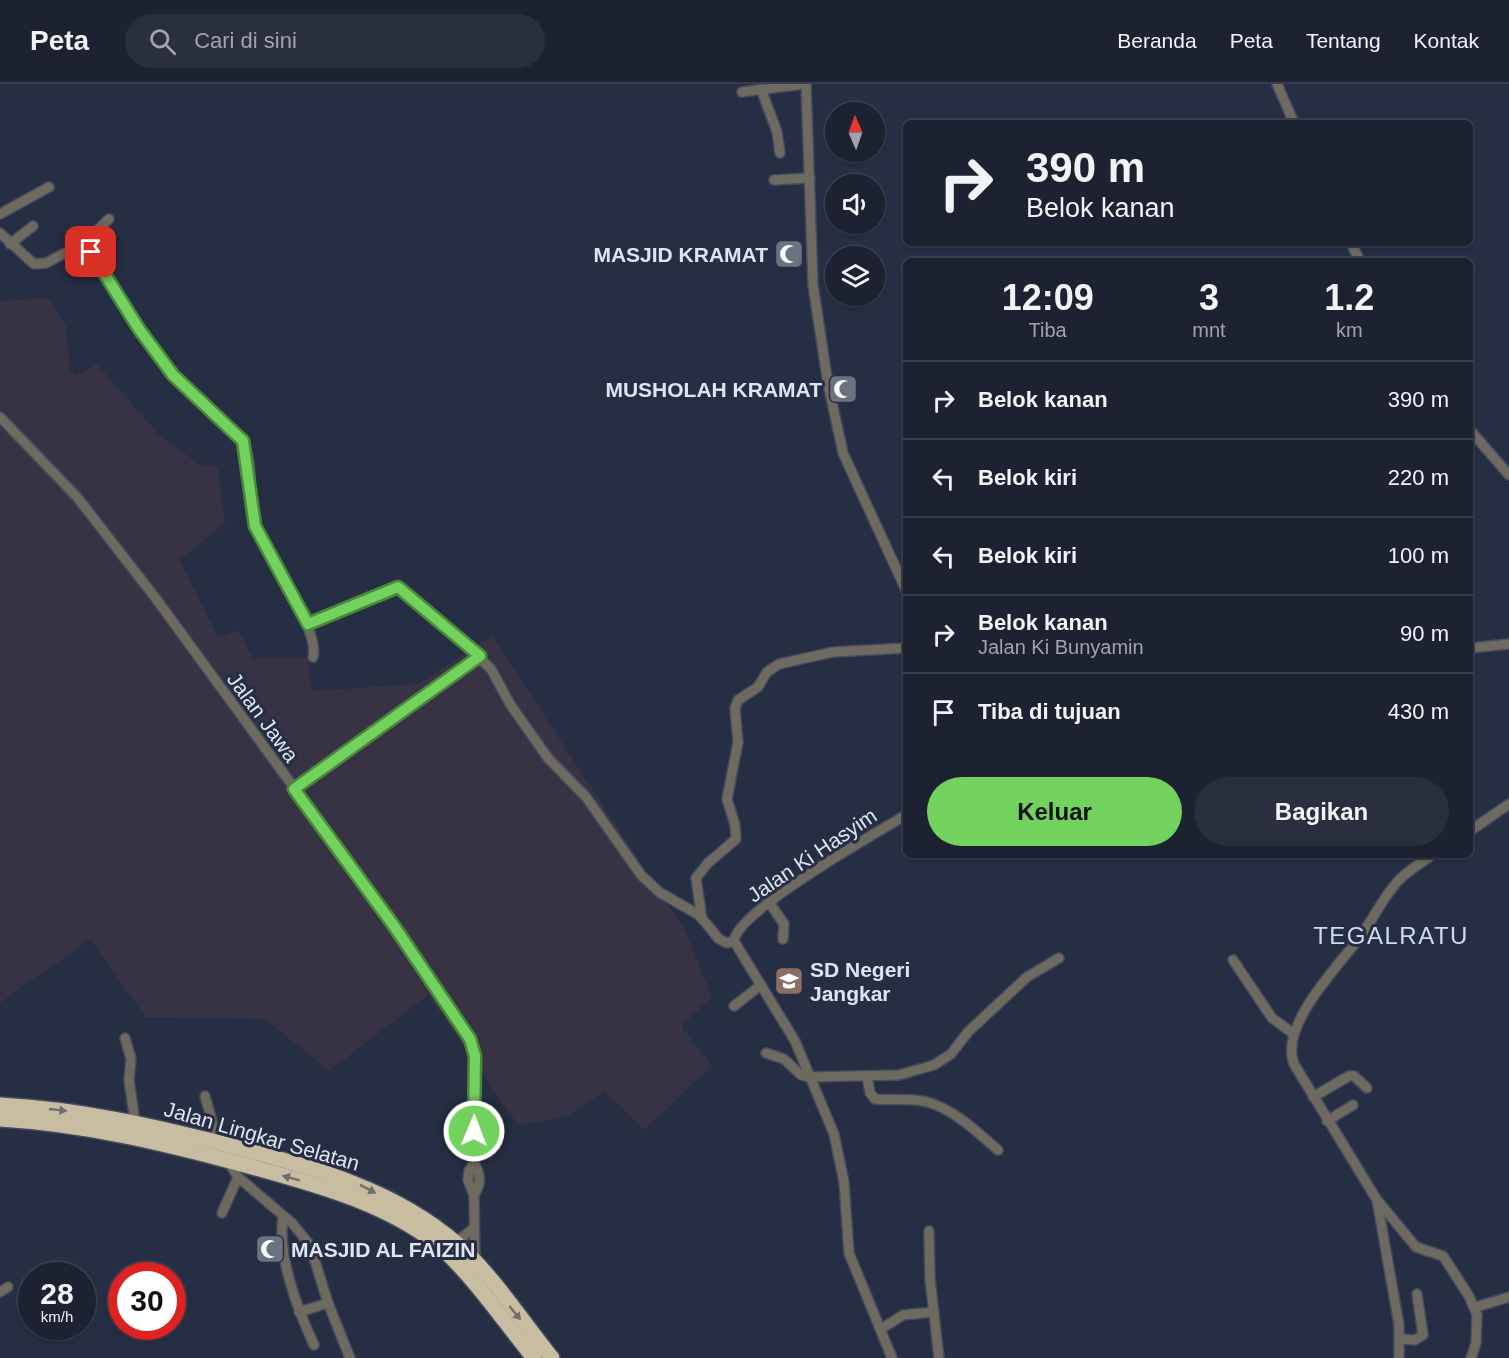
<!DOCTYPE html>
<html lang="id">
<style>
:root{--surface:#1c2232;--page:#292f3e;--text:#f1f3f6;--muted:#a0a4ac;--line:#3a3f4d;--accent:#72d25d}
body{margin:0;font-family:Helvetica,sans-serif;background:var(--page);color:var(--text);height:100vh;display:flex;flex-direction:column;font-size:22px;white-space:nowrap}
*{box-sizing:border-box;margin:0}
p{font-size:20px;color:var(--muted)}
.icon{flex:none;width:33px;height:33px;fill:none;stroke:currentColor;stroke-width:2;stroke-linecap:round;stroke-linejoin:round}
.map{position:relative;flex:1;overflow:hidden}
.details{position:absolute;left:903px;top:174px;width:570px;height:600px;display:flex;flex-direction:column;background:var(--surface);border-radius:9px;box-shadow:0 2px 4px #0004,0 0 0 2px var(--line)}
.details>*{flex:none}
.guide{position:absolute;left:903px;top:36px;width:570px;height:126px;border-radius:9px;box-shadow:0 2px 4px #0004,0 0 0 2px var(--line);background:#1c2232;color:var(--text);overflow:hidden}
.needle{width:39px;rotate:358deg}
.controls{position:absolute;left:825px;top:18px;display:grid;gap:12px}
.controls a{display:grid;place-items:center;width:60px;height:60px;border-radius:50%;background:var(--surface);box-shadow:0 2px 4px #0004,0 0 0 2px var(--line);font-size:30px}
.speed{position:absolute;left:18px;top:1178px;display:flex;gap:12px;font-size:30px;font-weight:700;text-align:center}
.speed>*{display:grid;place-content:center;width:78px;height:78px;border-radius:50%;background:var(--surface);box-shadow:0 2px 4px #0004,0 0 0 2px var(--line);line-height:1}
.speed small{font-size:15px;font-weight:400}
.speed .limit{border:9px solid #d22;background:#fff;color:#111}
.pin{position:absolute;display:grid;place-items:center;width:51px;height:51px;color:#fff;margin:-26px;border-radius:12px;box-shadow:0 3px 9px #0006}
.me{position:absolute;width:66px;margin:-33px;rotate:1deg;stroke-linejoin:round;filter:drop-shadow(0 0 4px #0008)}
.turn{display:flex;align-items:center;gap:21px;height:126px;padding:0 24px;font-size:27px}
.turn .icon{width:78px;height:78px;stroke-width:2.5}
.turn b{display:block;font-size:42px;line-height:51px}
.eta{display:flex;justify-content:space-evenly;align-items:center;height:102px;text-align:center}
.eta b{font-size:36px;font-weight:700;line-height:42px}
.primary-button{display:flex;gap:12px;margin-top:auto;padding:12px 24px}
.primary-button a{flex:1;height:69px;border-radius:36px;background:var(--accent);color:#111;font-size:24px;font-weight:700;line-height:69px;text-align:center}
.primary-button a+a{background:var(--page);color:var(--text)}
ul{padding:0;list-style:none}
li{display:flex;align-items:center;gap:18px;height:78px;padding:0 24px;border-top:2px solid var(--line)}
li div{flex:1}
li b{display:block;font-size:22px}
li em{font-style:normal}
header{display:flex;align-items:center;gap:36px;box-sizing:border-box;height:84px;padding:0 30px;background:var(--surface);border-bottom:2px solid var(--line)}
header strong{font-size:28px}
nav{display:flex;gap:33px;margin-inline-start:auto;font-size:21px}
.search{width:420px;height:54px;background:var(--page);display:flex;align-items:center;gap:15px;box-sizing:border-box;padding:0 21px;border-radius:33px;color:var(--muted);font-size:22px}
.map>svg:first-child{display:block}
</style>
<header>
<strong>Peta</strong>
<div class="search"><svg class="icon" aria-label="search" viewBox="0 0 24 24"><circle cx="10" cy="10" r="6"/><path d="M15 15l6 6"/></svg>Cari di sini</div>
<nav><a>Beranda</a><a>Peta</a><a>Tentang</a><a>Kontak</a></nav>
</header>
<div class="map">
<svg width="1509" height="1274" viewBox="0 0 1509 1274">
<rect width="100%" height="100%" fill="#262e43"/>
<path fill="#373344" d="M49 214 66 242 70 287 76 292 97 280 163 355 203 382H218L225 439 180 476 218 554 238 546 253 574H308L312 607 418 600 492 552 686 848 712 913 681 942 712 982 644 1046 604 1007 565 1033 518 1041 428 911 329 987 265 935 145 933 91 855 0 919V217Z"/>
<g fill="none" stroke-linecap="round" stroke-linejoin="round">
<g stroke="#434b5f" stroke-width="12">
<g id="minor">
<path d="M806 0 813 201 828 300 843 369 906 506"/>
<path d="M1277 0 1294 39"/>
<path d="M761 5 777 48 780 69"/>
<path d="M742 8 804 0"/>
<path d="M774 96 810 94"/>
<path d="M0 130 49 103"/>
<path d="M0 149 34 180 46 179 84 159C117 201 139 251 174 292 194 315 219 334 241 355 257 380 244 417 256 445 269 473 320 546 313 573"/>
<path d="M84 159 109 135"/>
<path d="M1351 159 1360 177"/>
<path d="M10 160 33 142"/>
<path d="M0 333 77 413 157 516 395 842 470 955 475 972 474 1079C481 1091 481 1100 474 1111"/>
<path d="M1470 346 1509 391"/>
<path d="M308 540C321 535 395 503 401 504L449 544 491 585 510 620 548 674 586 713 641 791 659 808 699 831 719 855 727 859 734 857"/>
<path d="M1470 564 1509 560"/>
<path d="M294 705 480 572"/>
<path d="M1470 747 1509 720"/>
<path d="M769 818 784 840 783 855"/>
<path d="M702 835 696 794 708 779 736 755 735 741 727 715 738 658 735 625 738 616 758 603 767 588 779 580 833 568 906 564"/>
<path d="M1233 876 1272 934 1294 950"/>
<path d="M734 922 761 901"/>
<path d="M125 954 131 975 129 996 135 1038"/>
<path d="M766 969 784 975 801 991 809 993 899 991 934 981 951 970 968 948 1027 893 1059 874"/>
<path d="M867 992 870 1009 875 1015C892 1017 910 1013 927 1018 954 1025 978 1049 998 1066"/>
<path d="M205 1012 213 1041 210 1057"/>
<path d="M1313 1013 1349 992H1354L1367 1004"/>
<path d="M1327 1037 1353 1021"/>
<path d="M227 1076 238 1093 292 1139 310 1161 328 1219 350 1274"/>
<path d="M474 1079 469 1087 468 1096 474 1111 475 1178"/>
<path d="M1378 1117 1416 1163 1443 1172 1469 1212 1477 1231 1476 1259 1471 1274"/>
<path d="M222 1129 238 1093"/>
<path d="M283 1132C277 1173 297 1224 314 1261"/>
<path d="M929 1147 930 1195 939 1274"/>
<path d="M455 1159 474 1144"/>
<path d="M0 1208 8 1203"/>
<path d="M1476 1223 1509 1213"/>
<path d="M299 1228 328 1219"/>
<path d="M881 1245 903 1231 934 1228"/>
<path d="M1401 1255 1415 1256 1423 1251 1417 1210"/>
<path d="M892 1274 849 1169 844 1098 834 1050 795 957 734 857C737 827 876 749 906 731"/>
<path d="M1399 1274V1241L1377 1116 1294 980C1279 943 1336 884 1357 857 1372 838 1382 814 1399 796 1409 786 1421 779 1432 771"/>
</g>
</g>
<g stroke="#434b5f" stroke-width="18">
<g id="highway">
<path d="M0 1021C78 1025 153 1042 228 1061 309 1083 391 1103 456 1159 492 1190 522 1237 552 1274"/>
<path d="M0 1035C84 1040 164 1059 245 1081 311 1099 396 1121 447 1169 479 1200 506 1240 534 1274"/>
</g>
</g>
<use href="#minor" stroke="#6f6a5f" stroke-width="9"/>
<use href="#highway" stroke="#c8bca1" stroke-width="15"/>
</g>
<defs><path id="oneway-solid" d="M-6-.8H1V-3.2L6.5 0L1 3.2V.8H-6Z" transform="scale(1.5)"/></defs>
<g fill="#6f6e6d">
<use href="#oneway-solid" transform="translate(58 1026) rotate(6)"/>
<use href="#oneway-solid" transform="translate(291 1094) rotate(-165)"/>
<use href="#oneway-solid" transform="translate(368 1105) rotate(27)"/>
<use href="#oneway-solid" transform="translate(515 1229) rotate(51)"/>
</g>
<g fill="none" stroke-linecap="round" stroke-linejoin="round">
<g stroke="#4a883c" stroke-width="15">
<path id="route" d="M91 168 139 245 173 291 243 357 255 442 308 540 398 503 480 572 294 705 394 842 470 955 475 972 474 1047"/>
</g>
<use href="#route" stroke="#72d25d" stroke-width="10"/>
</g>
<defs>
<g id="mosque-square" transform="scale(1.5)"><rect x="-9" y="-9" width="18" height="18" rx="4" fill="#6b7280" stroke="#262e43"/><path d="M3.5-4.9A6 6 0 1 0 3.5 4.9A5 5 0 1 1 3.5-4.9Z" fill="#fff"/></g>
<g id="school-square" transform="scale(1.5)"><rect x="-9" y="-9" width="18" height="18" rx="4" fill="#8d6e63" stroke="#262e43"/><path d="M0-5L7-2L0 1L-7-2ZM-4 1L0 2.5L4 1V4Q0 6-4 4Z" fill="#fff"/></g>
</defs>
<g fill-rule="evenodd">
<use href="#mosque-square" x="789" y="170"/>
<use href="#mosque-square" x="843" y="305"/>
<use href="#school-square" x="789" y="897"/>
<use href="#mosque-square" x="270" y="1165"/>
</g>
<g text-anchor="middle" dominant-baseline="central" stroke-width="6" stroke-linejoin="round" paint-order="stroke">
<g font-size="21" font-weight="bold" fill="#dee4f2" stroke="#262e43" text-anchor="end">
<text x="768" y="170">MASJID KRAMAT</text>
<text x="822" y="305">MUSHOLAH KRAMAT</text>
<text x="810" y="885" text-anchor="start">SD Negeri<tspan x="810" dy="24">Jangkar</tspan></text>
<text x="291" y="1165" text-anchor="start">MASJID AL FAIZIN</text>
</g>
<g font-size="21" fill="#dee4f2" stroke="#262e43">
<text transform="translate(263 633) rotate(54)">Jalan Jawa</text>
<text transform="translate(812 771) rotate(-34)">Jalan Ki Hasyim</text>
<text transform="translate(262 1052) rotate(16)">Jalan Lingkar Selatan</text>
</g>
<g font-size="24" letter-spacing="1.5" fill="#cedaf5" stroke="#262e43">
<text x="1391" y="851">TEGALRATU</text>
</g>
</g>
</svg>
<div class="controls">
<a><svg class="needle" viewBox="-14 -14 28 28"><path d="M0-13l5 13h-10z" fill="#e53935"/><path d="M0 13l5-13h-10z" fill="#a0a4ac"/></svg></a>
<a><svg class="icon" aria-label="sound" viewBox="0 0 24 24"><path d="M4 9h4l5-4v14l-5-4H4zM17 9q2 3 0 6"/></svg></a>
<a><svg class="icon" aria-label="layers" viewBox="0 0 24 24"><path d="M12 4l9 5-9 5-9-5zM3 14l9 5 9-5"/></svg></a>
</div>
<div class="speed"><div>28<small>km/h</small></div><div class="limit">30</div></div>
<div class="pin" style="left:91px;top:168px;background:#d93025"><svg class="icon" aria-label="arrive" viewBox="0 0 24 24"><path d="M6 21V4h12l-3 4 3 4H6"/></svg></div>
<svg class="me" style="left:474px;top:1047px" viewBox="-20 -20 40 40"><circle r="17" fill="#72d25d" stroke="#fff" stroke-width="3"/><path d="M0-11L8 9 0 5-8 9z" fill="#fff"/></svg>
<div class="guide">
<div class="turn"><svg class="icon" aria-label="right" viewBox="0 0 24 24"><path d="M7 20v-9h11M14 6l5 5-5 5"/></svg><div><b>390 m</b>Belok kanan</div></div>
</div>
<section class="details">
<div class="eta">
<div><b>12:09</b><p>Tiba</p></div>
<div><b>3</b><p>mnt</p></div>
<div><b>1.2</b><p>km</p></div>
</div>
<ul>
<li><svg class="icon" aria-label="right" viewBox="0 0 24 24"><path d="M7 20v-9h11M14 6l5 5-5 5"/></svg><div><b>Belok kanan</b></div><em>390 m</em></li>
<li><svg class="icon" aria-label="left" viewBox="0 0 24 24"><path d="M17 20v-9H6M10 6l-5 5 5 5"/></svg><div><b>Belok kiri</b></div><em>220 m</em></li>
<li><svg class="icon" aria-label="left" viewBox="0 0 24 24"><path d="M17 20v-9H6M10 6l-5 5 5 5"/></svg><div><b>Belok kiri</b></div><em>100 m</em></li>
<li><svg class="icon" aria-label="right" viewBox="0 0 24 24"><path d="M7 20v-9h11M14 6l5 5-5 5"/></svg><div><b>Belok kanan</b><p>Jalan Ki Bunyamin</p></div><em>90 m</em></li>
<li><svg class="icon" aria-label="arrive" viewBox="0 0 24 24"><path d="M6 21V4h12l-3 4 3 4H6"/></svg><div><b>Tiba di tujuan</b></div><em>430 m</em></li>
</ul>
<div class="primary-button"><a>Keluar</a><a>Bagikan</a></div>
</section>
</div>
